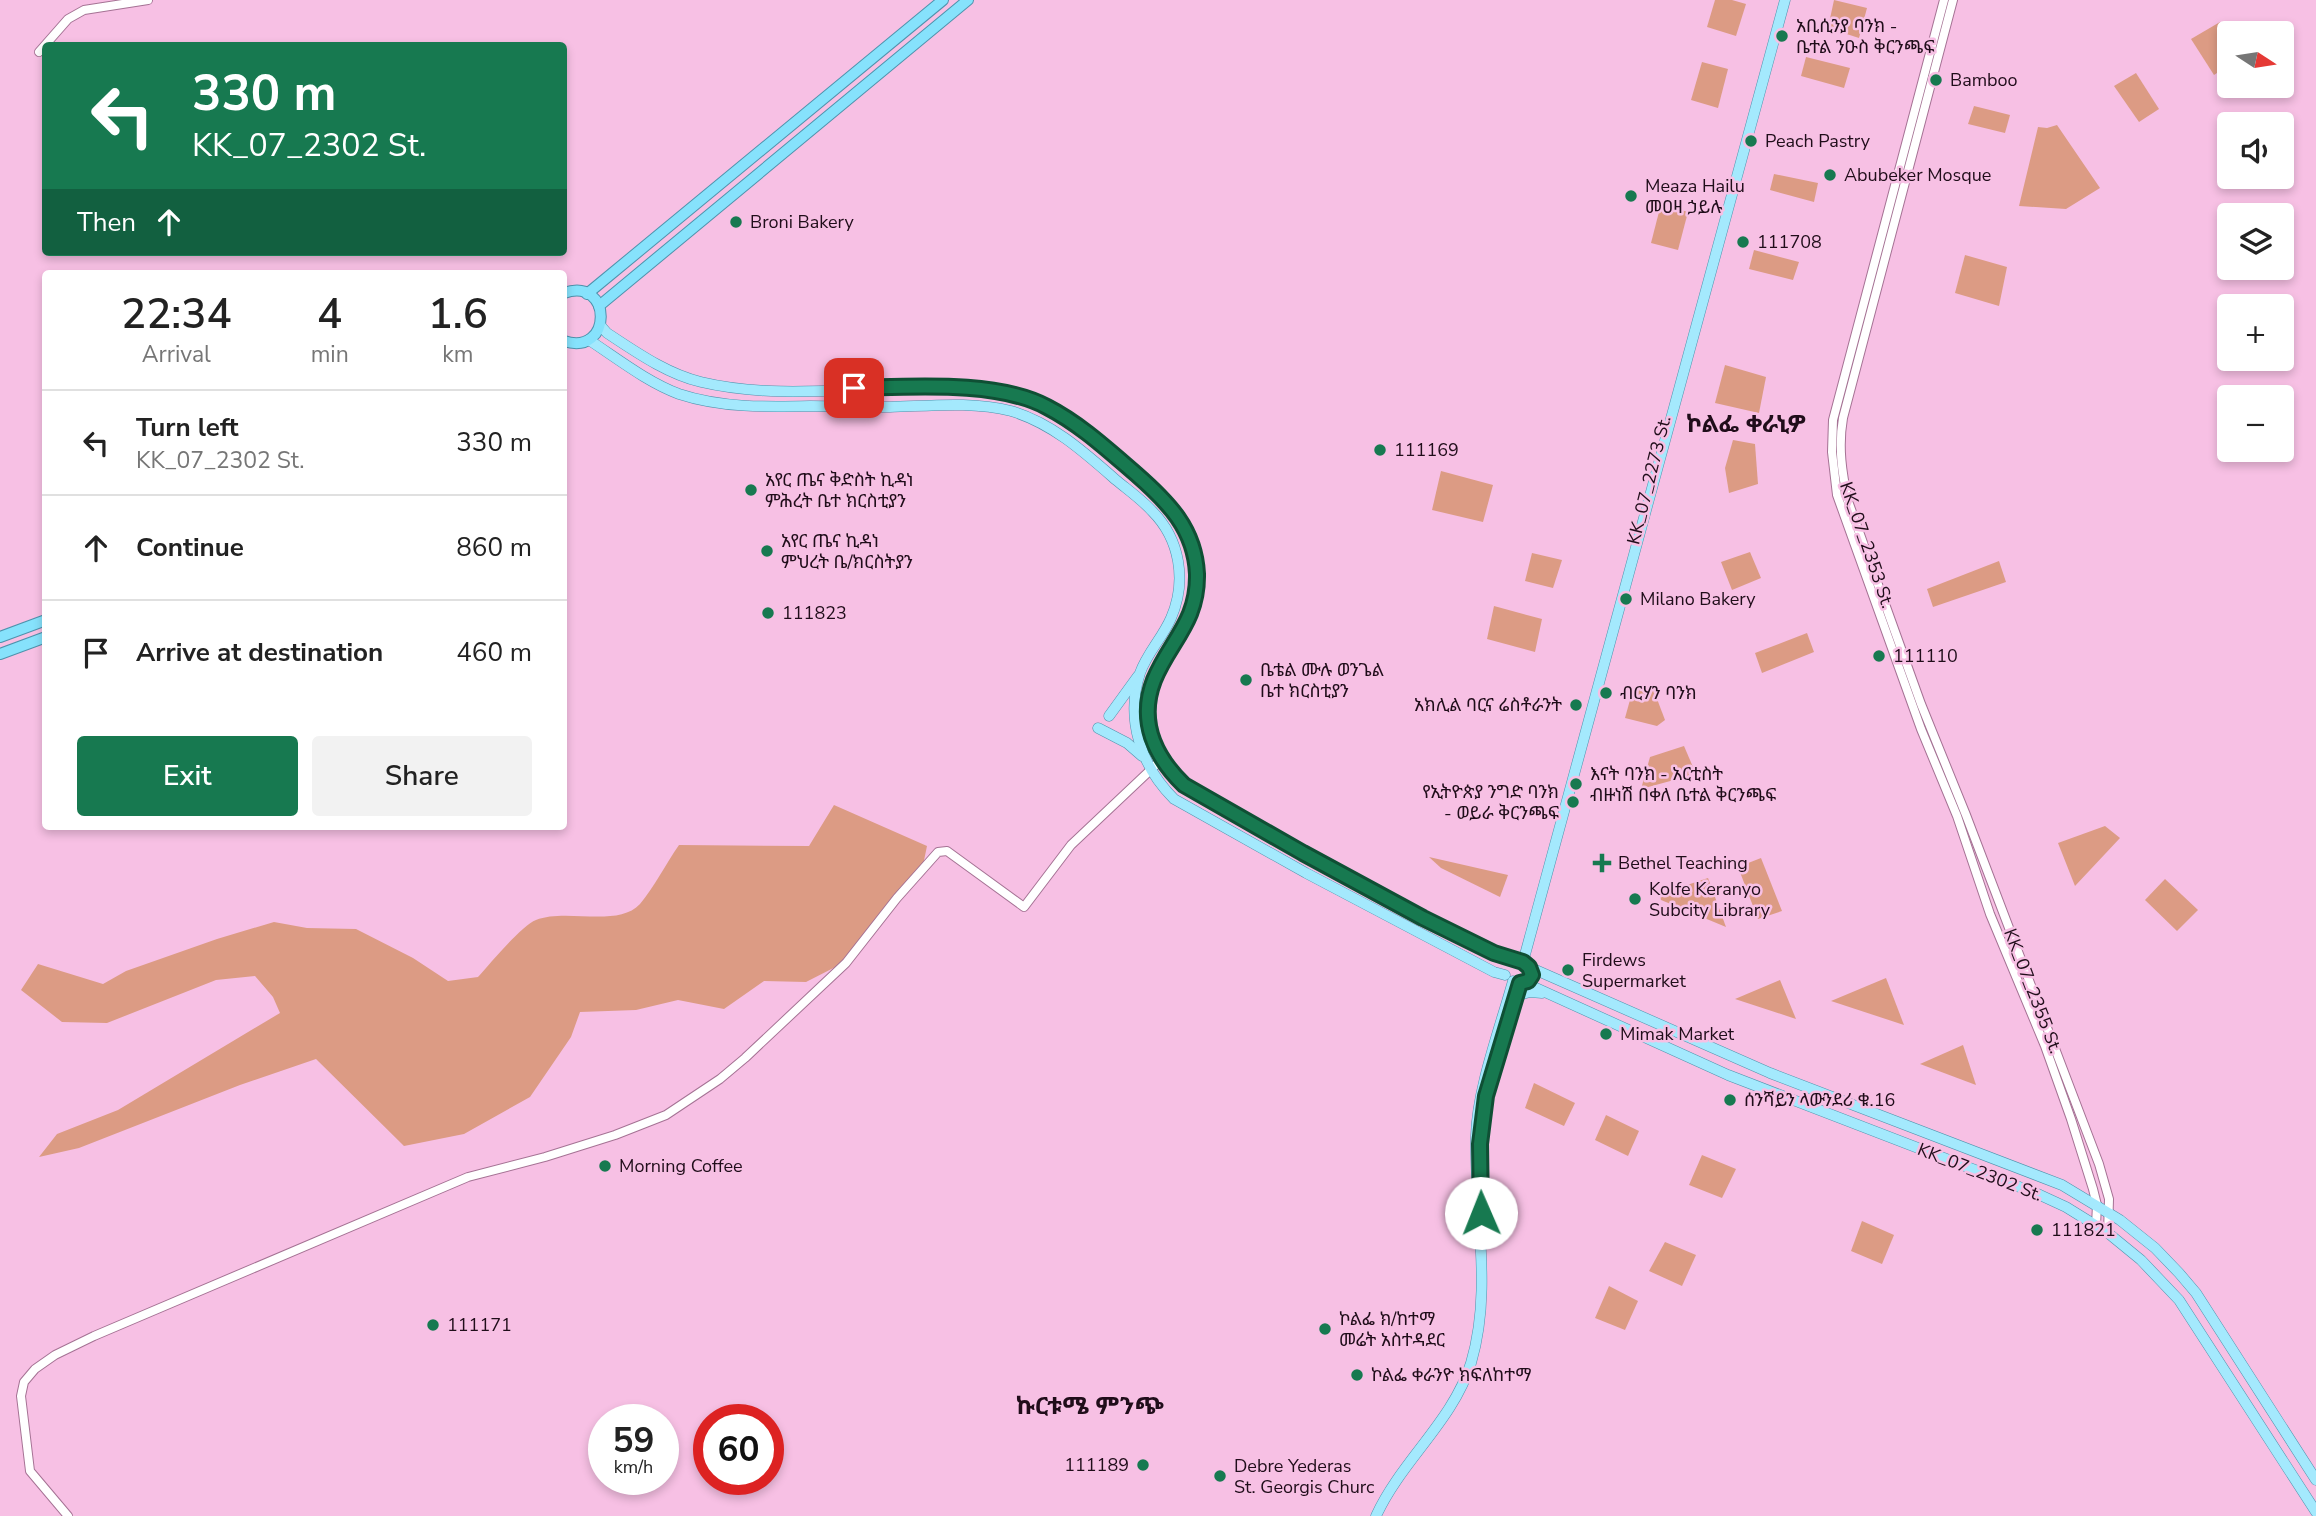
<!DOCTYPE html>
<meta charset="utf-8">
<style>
:root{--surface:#fff;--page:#f2f2f2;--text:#222;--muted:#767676;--line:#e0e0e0;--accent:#177950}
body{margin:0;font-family:"Nunito Sans","Noto Sans Ethiopic",sans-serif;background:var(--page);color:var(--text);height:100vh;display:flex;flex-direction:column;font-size:26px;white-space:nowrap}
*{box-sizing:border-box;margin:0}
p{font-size:23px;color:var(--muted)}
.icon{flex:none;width:38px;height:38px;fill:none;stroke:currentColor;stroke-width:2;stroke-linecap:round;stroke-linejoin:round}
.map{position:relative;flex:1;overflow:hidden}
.drawer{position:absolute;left:42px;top:270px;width:525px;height:560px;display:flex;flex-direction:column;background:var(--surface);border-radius:7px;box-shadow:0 4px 10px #0003}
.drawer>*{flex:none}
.banner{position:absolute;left:42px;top:42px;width:525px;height:214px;border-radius:7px;box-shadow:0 4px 10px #0003;background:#177950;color:#fff;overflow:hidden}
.needle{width:46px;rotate:102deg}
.fabs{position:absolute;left:2217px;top:21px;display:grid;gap:14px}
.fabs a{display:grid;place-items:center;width:77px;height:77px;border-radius:7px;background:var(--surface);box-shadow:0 4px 10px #0003;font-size:35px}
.speed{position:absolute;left:588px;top:1404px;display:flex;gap:14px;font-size:35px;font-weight:700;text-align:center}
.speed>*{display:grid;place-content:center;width:91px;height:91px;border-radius:50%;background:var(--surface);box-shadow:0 4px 10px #0003;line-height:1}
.speed small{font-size:18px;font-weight:400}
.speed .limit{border:10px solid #d22;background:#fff;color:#111}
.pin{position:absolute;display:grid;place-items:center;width:60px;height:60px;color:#fff;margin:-30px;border-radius:14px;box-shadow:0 4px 10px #0006}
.me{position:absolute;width:77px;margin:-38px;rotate:359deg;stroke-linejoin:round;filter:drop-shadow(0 0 5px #0008)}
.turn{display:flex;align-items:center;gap:24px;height:147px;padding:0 35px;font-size:32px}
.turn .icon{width:91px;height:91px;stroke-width:2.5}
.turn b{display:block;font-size:49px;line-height:60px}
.then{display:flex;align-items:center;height:66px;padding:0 35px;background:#0003;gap:14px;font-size:26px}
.eta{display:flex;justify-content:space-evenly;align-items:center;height:119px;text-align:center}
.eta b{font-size:42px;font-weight:600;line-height:49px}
.button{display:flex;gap:14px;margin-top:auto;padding:14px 35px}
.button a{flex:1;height:80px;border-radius:7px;background:var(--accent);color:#fff;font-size:28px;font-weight:600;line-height:80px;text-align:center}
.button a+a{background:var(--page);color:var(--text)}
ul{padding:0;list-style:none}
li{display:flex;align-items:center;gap:21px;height:105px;padding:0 35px;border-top:2px solid var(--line)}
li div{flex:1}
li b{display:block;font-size:26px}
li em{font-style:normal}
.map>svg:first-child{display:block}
</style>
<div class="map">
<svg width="2316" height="1516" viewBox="0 0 2316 1516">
<rect width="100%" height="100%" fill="#f7c0e4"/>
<g fill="#dc9b84">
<path d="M1715 0H1732L1746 4 1736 36 1707 27Z"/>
<path d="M1834 0 1867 8 1859 38 1828 28Z"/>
<path d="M2220 22 2229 36V65L2214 75 2191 39Z"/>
<path d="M1806 57 1850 68 1844 88 1801 76Z"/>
<path d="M1702 62 1728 69 1718 108 1691 100Z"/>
<path d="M2136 73 2159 109 2139 122 2114 86Z"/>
<path d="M1974 106 2010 115 2005 133 1968 124Z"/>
<path d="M2057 125 2100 188 2066 209 2019 206 2038 127 2047 128Z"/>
<path d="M1774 174 1818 183 1814 202 1770 190Z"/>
<path d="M1661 204 1688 212 1678 250 1651 243Z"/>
<path d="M1754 250 1799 262 1793 280 1749 269Z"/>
<path d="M1965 255 2007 267 1999 306 1955 293Z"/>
<path d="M1725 365 1766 377 1759 413 1715 403Z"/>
<path d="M1733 440 1755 444 1758 484 1729 493 1725 468Z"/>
<path d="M1441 471 1493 485 1483 522 1432 510Z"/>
<path d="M1750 552 1761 578 1732 590 1721 562Z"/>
<path d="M1532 553 1562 560 1553 588 1525 581Z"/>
<path d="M1999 561 2006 582 1933 607 1927 589Z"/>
<path d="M1494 606 1542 619 1535 652 1487 639Z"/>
<path d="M1807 633 1814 652 1762 673 1755 653Z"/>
<path d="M1633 689 1654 691 1665 720 1657 726 1625 718Z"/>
<path d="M1684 746 1696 774 1641 789 1650 757Z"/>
<path d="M834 805 927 846 921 875 853 958 806 982 764 981 724 1009 678 1000 636 1010 580 1012 571 1037 530 1097 464 1134 404 1146 316 1059 240 1085 79 1148 39 1157 57 1134 118 1110 280 1013 273 997 255 976 216 980 107 1023 62 1022 21 990 38 964 103 984 126 971 217 939 274 922 307 928 356 929 413 958 448 981 478 977C490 964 521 926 536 920 566 908 618 928 640 904 653 889 667 862 679 845L809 846Z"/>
<path d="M2105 826 2120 838 2075 886 2058 843Z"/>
<path d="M1429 857 1508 875 1500 897 1441 868Z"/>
<path d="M1761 858 1782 911 1758 919 1738 867Z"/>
<path d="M1708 878 1726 927 1661 900 1660 894Z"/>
<path d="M2165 879 2198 910 2177 931 2145 900Z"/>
<path d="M1886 978 1904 1025 1831 1001Z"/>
<path d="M1780 980 1796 1019 1735 999Z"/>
<path d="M1963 1045 1976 1085 1920 1064Z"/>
<path d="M1534 1083 1575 1103 1564 1126 1525 1108Z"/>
<path d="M1606 1115 1639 1131 1628 1156 1595 1140Z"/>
<path d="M1702 1155 1736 1169 1722 1198 1689 1185Z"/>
<path d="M1862 1221 1894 1235 1882 1264 1851 1251Z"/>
<path d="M1665 1242 1696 1255 1682 1286 1649 1271Z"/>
<path d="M1609 1286 1638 1301 1625 1330 1595 1318Z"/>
</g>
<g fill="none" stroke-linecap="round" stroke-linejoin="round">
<g stroke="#a57294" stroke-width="10">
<g id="tertiary">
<path d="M1944 0 1833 420 1832 452 1837 495 1921 729 1957 816 1990 914 2045 1046 2071 1119 2093 1189 2097 1205 2096 1225"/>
<path d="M1953 0 1843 418C1838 447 1842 473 1848 501L1921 704 1966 815 2099 1164 2109 1199 2108 1233"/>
<path d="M39 52 68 19 84 10 148 0"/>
<path d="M68 1516 30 1471 21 1396 24 1382 35 1369 55 1355 94 1336 468 1177 545 1157 615 1135 666 1115 720 1079 745 1058 846 963 897 898 938 852 947 851 1024 907 1071 845 1161 760"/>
</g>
</g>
<g stroke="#4f92ac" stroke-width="11">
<g id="primary">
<path d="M600 325 607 333C636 352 667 374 701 382 781 401 867 385 949 388 978 390 1005 391 1033 401 1072 415 1105 446 1136 474 1146 483 1158 492 1167 502 1200 538 1204 587 1184 630 1176 648 1161 662 1154 680 1138 721 1155 756 1184 785L1303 853 1494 953 1523 962 1529 967 1770 1073 2062 1185 2120 1220 2155 1248 2179 1273 2196 1293 2316 1480"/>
<path d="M589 340C618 359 647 382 679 394 721 408 767 407 810 406 837 406 863 407 890 407 929 406 972 401 1011 411 1052 423 1084 452 1116 480 1128 490 1141 499 1152 511 1180 539 1187 581 1171 618 1163 637 1147 653 1140 673 1125 719 1141 766 1174 799L1306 873 1494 972 1505 975"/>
<path d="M1109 716 1138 676"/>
<path d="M1098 728 1127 743 1142 756"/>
<path d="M1523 962 1785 0"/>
<path d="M1525 983 1728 1075 2040 1195 2066 1207 2108 1233 2141 1260 2179 1300 2316 1512"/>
<path d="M1515 996 1530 992 1542 993"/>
<path d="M1376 1516C1401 1461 1453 1421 1471 1363 1493 1289 1474 1212 1476 1136 1477 1089 1500 1028 1513 981"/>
</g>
</g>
<g stroke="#4f92ac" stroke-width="12">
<g id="trunk">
<path d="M564 293C613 276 613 357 564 341"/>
<path d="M587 294 943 0"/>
<path d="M599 306 968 0"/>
<path d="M0 637 46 620"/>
<path d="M0 654 46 637"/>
</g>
</g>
<use href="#tertiary" stroke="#fff" stroke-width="8"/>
<use href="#primary" stroke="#a4e9fd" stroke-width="10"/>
<use href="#trunk" stroke="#86e2fc" stroke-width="10"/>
</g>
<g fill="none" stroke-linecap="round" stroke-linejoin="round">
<g stroke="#0f4f34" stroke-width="18">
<path id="route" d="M854 388C911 387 997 380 1047 407 1080 424 1108 450 1136 474 1168 502 1195 529 1197 574 1198 622 1170 641 1154 680 1138 721 1155 757 1184 785L1303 853 1423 918 1494 953 1523 962 1529 967 1532 975 1528 981 1520 983 1486 1096 1480 1144 1481 1213"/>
</g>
<use href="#route" stroke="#177950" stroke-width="12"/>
</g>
<g fill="#177950" stroke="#f7c0e4" stroke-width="2.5">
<circle cx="1782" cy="36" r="7"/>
<circle cx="1936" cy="80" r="7"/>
<circle cx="1751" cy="141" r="7"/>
<circle cx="1830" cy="175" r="7"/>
<circle cx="1631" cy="196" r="7"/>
<circle cx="736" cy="222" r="7"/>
<circle cx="1743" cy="242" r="7"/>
<circle cx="1380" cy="450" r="7"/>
<circle cx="751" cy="490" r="7"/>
<circle cx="767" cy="551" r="7"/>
<circle cx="1626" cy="599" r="7"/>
<circle cx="768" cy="613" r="7"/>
<circle cx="1879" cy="656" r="7"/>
<circle cx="1246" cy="680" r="7"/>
<circle cx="1606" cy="693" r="7"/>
<circle cx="1576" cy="705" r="7"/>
<circle cx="1576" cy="784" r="7"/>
<circle cx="1573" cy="802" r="7"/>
<path d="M1598.5 852.5h7v7h7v7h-7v7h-7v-7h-7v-7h7z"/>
<circle cx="1635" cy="899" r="7"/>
<circle cx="1568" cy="970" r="7"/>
<circle cx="1606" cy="1034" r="7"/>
<circle cx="1730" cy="1100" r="7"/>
<circle cx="605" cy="1166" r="7"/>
<circle cx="2037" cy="1230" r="7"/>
<circle cx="433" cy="1325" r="7"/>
<circle cx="1325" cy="1329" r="7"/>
<circle cx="1357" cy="1375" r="7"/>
<circle cx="1143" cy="1465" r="7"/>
<circle cx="1220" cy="1476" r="7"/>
</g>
<g text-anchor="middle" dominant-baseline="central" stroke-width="5" stroke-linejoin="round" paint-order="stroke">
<g font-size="18" fill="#200d1a" stroke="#f7c0e4" text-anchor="start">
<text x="1796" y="26">አቢሲንያ ባንክ -<tspan x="1796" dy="21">ቤተል ንዑስ ቅርንጫፍ</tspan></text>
<text x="1950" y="80">Bamboo</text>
<text x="1765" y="141">Peach Pastry</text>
<text x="1844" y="175">Abubeker Mosque</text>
<text x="1645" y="186">Meaza Hailu<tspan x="1645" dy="21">መዐዛ ኃይሉ</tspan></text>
<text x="750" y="222">Broni Bakery</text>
<text x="1757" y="242">111708</text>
<text x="1394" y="450">111169</text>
<text x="765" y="480">አየር ጤና ቅድስት ኪዳነ<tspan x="765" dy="21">ምሕረት ቤተ ክርስቲያን</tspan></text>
<text x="781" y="541">አየር ጤና ኪዳነ<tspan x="781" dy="21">ምህረት ቤ/ክርስትያን</tspan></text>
<text x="1640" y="599">Milano Bakery</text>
<text x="782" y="613">111823</text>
<text x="1893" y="656">111110</text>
<text x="1260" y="670">ቤቴል ሙሉ ወንጌል<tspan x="1260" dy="21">ቤተ ክርስቲያን</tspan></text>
<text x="1620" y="693">ብርሃን ባንክ</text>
<text x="1562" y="705" text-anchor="end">አክሊል ባርና ሬስቶራንት</text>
<text x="1590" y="774">እናት ባንክ - አርቲስት<tspan x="1590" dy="21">ብዙነሽ በቀለ ቤተል ቅርንጫፍ</tspan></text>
<text x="1559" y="792" text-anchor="end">የኢትዮጵያ ንግድ ባንክ<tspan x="1559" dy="21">- ወይራ ቅርንጫፍ</tspan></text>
<text x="1618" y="863">Bethel Teaching</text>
<text x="1649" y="889">Kolfe Keranyo<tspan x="1649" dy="21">Subcity Library</tspan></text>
<text x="1582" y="960">Firdews<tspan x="1582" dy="21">Supermarket</tspan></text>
<text x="1620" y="1034">Mimak Market</text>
<text x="1744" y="1100">ሰንሻይን ላውንደሪ ቁ.16</text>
<text x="619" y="1166">Morning Coffee</text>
<text x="2051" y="1230">111821</text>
<text x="1339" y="1319">ኮልፌ ክ/ከተማ<tspan x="1339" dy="21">መሬት አስተዳደር</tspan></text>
<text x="447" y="1325">111171</text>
<text x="1371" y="1375">ኮልፌ ቀራንዮ ክፍለከተማ</text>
<text x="1129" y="1465" text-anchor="end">111189</text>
<text x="1234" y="1466">Debre Yederas<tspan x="1234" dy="21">St. Georgis Churc</tspan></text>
</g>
<g font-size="18" fill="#200d1a" stroke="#f7c0e4">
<text transform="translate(1649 480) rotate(-76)">KK_07_2273 St.</text>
<text transform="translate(1867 545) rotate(71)">KK_07_2353 St.</text>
<text transform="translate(2033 991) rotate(69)">KK_07_2355 St.</text>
<text transform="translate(1980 1172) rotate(21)">KK_07_2302 St.</text>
</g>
<g font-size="24" font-weight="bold" fill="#200d1a" stroke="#f7c0e4">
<text x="1746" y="424">ኮልፌ ቀራኒዎ</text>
<text x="1090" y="1406">ኩርቱሜ ምንጭ</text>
</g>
</g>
</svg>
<div class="fabs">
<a><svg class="needle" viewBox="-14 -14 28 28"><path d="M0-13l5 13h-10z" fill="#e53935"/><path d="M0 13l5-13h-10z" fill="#767676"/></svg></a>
<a><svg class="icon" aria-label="sound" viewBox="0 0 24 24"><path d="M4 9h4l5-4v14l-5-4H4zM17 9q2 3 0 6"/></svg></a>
<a><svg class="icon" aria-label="layers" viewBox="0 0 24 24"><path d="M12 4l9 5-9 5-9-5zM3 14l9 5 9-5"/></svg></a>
<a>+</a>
<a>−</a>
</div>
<div class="speed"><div>59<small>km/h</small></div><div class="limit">60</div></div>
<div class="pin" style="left:854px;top:388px;background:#d93025"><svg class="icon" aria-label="arrive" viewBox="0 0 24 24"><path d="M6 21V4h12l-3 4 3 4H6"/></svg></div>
<svg class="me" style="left:1481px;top:1213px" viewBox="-20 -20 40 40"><circle r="19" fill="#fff"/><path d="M0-13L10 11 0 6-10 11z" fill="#177950"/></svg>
<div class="banner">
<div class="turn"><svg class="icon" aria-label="left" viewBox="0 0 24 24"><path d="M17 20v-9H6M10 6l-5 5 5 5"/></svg><div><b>330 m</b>KK_07_2302 St.</div></div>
<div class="then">Then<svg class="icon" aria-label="ahead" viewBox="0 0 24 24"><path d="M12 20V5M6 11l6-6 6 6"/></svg></div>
</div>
<section class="drawer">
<div class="eta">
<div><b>22:34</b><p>Arrival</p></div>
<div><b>4</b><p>min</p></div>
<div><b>1.6</b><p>km</p></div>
</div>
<ul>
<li><svg class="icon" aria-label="left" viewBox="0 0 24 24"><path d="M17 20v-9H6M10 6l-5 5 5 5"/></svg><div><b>Turn left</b><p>KK_07_2302 St.</p></div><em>330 m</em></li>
<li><svg class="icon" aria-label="ahead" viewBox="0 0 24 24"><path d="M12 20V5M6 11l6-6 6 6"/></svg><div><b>Continue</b></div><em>860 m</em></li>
<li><svg class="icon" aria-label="arrive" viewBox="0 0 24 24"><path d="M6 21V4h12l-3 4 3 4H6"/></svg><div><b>Arrive at destination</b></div><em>460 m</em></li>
</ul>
<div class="button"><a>Exit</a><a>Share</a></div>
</section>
</div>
